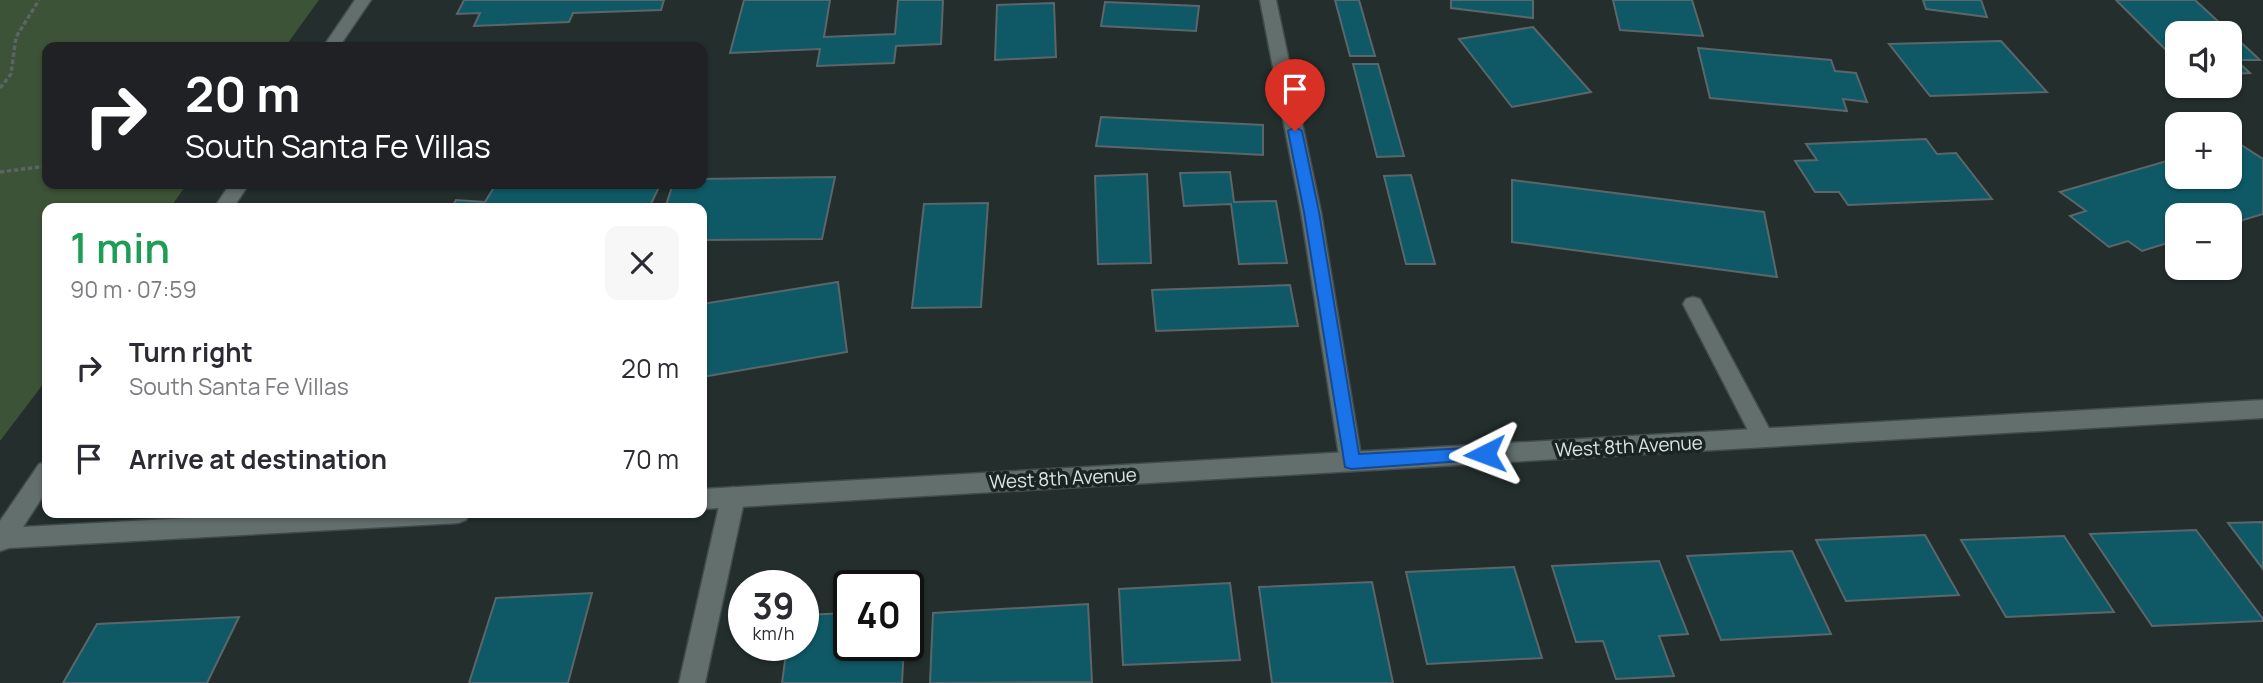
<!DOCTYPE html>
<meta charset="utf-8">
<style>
:root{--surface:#fff;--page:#f7f7f7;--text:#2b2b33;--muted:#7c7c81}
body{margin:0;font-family:Manrope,sans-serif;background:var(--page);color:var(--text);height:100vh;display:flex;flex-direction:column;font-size:26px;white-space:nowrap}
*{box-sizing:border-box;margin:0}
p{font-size:23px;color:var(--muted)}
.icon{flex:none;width:38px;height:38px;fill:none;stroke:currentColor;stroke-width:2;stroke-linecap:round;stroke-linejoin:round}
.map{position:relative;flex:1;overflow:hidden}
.drawer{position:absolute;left:42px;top:203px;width:665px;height:315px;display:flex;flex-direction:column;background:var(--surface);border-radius:14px;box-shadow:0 2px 5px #0004}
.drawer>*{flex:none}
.banner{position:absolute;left:42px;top:42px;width:665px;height:147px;border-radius:14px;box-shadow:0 2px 5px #0004;background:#202124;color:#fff;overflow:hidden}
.fabs{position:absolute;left:2165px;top:21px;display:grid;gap:14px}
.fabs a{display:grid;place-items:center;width:77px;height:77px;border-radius:14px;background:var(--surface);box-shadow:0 2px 5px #0004;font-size:35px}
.speed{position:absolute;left:728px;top:570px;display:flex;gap:14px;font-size:35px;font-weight:700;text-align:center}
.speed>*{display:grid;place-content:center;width:91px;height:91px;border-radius:50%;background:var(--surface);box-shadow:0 2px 5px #0004;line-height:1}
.speed small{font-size:18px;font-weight:400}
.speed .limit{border:4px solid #111;border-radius:10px;background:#fff;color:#111}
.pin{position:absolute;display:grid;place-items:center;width:60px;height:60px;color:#fff;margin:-72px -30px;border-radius:50% 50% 50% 0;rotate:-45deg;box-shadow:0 0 7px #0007}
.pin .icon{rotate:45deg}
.me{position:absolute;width:77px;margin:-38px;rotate:267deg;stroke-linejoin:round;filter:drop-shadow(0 0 5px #0008)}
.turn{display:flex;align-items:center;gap:24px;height:147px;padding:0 28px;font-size:32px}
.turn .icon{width:91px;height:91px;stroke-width:2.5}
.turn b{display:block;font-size:49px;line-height:60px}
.round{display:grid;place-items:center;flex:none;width:74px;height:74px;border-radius:14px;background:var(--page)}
.summary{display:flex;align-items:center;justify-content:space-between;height:119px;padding:0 28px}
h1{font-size:42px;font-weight:600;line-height:52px;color:#1e9e55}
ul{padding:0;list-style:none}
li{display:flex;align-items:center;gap:21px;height:91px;padding:0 28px}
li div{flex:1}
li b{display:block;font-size:26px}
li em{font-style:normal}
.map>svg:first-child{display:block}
</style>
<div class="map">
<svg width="2263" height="683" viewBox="0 0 2263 683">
<rect width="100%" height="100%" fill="#232e2d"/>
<path fill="#3c5337" d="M0 0H319L285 47H47V184H187L170 208H47V379L0 441Z"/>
<g fill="#0f5967" stroke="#5a6669" stroke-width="2">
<path d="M464 0H664L661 10 573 13 569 22 474 26 480 13 457 14Z"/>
<path d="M744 0H830L824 37 895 34 898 0H943L941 44 896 46 894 63 817 66 820 49 730 53Z"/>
<path d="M1335 0H1359L1375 56H1350Z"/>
<path d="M1451 0H1533V18L1451 8Z"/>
<path d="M1613 0H1692L1703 36 1620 30Z"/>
<path d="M1923 0H1981L1987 17 1926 9Z"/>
<path d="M2116 0H2195L2260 60H2236L2250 73 2230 74V33H2177V61Z"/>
<path d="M1105 2 1199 6 1196 31 1101 26Z"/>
<path d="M1054 3 1056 57 995 60 997 5Z"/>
<path d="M1533 27 1591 92 1512 107 1459 39Z"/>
<path d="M2001 41 2047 92 1930 96 1889 44Z"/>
<path d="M1698 48 1831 60 1835 71 1856 73 1867 102 1843 99 1847 111 1710 98Z"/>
<path d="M1353 64H1378L1404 156 1377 157Z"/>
<path d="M1101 117 1263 125V155L1096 146Z"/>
<path d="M1926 139 1937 154 1956 153 1992 199 1848 205 1839 192H1815L1795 161 1817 160 1806 144Z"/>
<path d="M2235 141 2263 159V214L2230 224V215H2177V240L2142 251 2128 241 2109 247 2070 216 2086 211 2060 192 2177 158V177H2230V142Z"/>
<path d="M1230 172 1234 202 1276 201 1287 263 1239 264 1231 204 1184 206 1180 173Z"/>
<path d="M1147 174 1151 263 1098 264 1095 176Z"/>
<path d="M1411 175 1435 264H1406L1384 176Z"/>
<path d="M835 177 822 239 702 240V208H665L673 184H702V179Z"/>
<path d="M1512 180 1764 212 1777 277 1512 242Z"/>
<path d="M496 184H631L660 185 649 208H451L456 200 485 202Z"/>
<path d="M988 203 981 307 912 308 924 204Z"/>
<path d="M838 282 847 352 702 377V304Z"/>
<path d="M1290 285 1298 326 1156 331 1152 290Z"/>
<path d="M2263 522V569L2228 523Z"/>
<path d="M2196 530 2263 619V621L2152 626 2090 534Z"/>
<path d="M1925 535 1959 595 1846 601 1816 540Z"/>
<path d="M2064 536 2114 612 2006 617 1961 540Z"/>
<path d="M1792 551 1831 634 1721 640 1687 556Z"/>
<path d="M1659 561 1688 634 1659 636 1674 676 1616 679 1603 641 1576 642 1552 566Z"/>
<path d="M1514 567 1542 658 1427 664 1406 572Z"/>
<path d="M1372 582 1393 683H1272L1259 587Z"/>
<path d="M1230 583 1240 660 1123 665 1119 589Z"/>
<path d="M592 593 568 683H469L496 598Z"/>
<path d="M1088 604 1092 682 930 683 933 613Z"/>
<path d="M849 613V646H904L902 683H782L787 646H803V615Z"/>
<path d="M239 617 207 683H63L97 624Z"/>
</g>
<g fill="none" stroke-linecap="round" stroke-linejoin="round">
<g stroke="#424c4b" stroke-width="3">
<path id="service" d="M1693 297 1700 299 1771 432 1774 438 1771 444 1763 447 1755 444 1683 304 1686 299Z"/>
</g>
<g stroke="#424c4b" stroke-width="3">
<g id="minor">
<path d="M1260 0H1276L1321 212 1362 462 1359 469 1351 471 1343 469 1340 462 1301 212Z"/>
<path d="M733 487 741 490 745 497 705 683H679L721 497 725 490Z"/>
</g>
</g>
<g stroke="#424c4b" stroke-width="3">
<g id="tertiary">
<path d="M355 0H371L339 47H323Z"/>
<path d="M230 184H249L233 208H214Z"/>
<path d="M2263 400V418L702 509V489Z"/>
<path d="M47 462V490L23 527 280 513H470L466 520 458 523 9 548 0 551V521L39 464Z"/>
</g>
</g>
<g stroke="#5b6564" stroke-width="3.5" stroke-dasharray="4.5 2.5" stroke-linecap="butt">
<path d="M0 88 11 74 16 37 39 0"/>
<path d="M0 172 47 166"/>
</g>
<use href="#service" fill="#626f6d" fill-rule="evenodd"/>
<use href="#minor" fill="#626f6d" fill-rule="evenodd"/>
<use href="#tertiary" fill="#626f6d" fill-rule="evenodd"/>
</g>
<path fill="#1a73e8" stroke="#114b97" stroke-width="2" d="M1295 127 1302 131 1319 212 1359 454 1485 447 1491 449 1493 454 1491 459 1351 469 1345 467 1304 212 1288 131Z"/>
<g text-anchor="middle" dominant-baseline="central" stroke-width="7" stroke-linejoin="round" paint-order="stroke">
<g font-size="19" fill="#dde4e3" stroke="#192423">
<text transform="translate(1629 446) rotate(-3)">West 8th Avenue</text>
<text transform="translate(1063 478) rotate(-3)">West 8th Avenue</text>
</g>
</g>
</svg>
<div class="fabs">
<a><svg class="icon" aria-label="sound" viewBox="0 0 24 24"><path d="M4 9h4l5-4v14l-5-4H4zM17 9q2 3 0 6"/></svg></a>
<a>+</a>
<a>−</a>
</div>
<div class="speed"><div>39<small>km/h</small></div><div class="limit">40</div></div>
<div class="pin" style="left:1295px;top:131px;background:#d93025"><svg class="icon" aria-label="arrive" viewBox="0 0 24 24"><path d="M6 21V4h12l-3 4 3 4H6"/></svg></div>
<svg class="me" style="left:1485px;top:454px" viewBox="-20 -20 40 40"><path d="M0-17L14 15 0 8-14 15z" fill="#1a73e8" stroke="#fff" stroke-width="4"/></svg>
<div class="banner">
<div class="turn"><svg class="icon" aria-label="right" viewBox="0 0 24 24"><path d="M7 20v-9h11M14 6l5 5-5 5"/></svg><div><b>20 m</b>South Santa Fe Villas</div></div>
</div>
<section class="drawer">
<div class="summary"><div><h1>1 min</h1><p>90 m · 07:59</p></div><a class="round"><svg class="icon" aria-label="close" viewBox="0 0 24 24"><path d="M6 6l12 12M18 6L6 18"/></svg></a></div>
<ul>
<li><svg class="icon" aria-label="right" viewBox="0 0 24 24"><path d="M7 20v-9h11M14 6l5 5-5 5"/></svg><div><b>Turn right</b><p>South Santa Fe Villas</p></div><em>20 m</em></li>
<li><svg class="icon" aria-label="arrive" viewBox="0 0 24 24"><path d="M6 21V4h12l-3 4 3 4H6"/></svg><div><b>Arrive at destination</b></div><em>70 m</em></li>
</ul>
</section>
</div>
